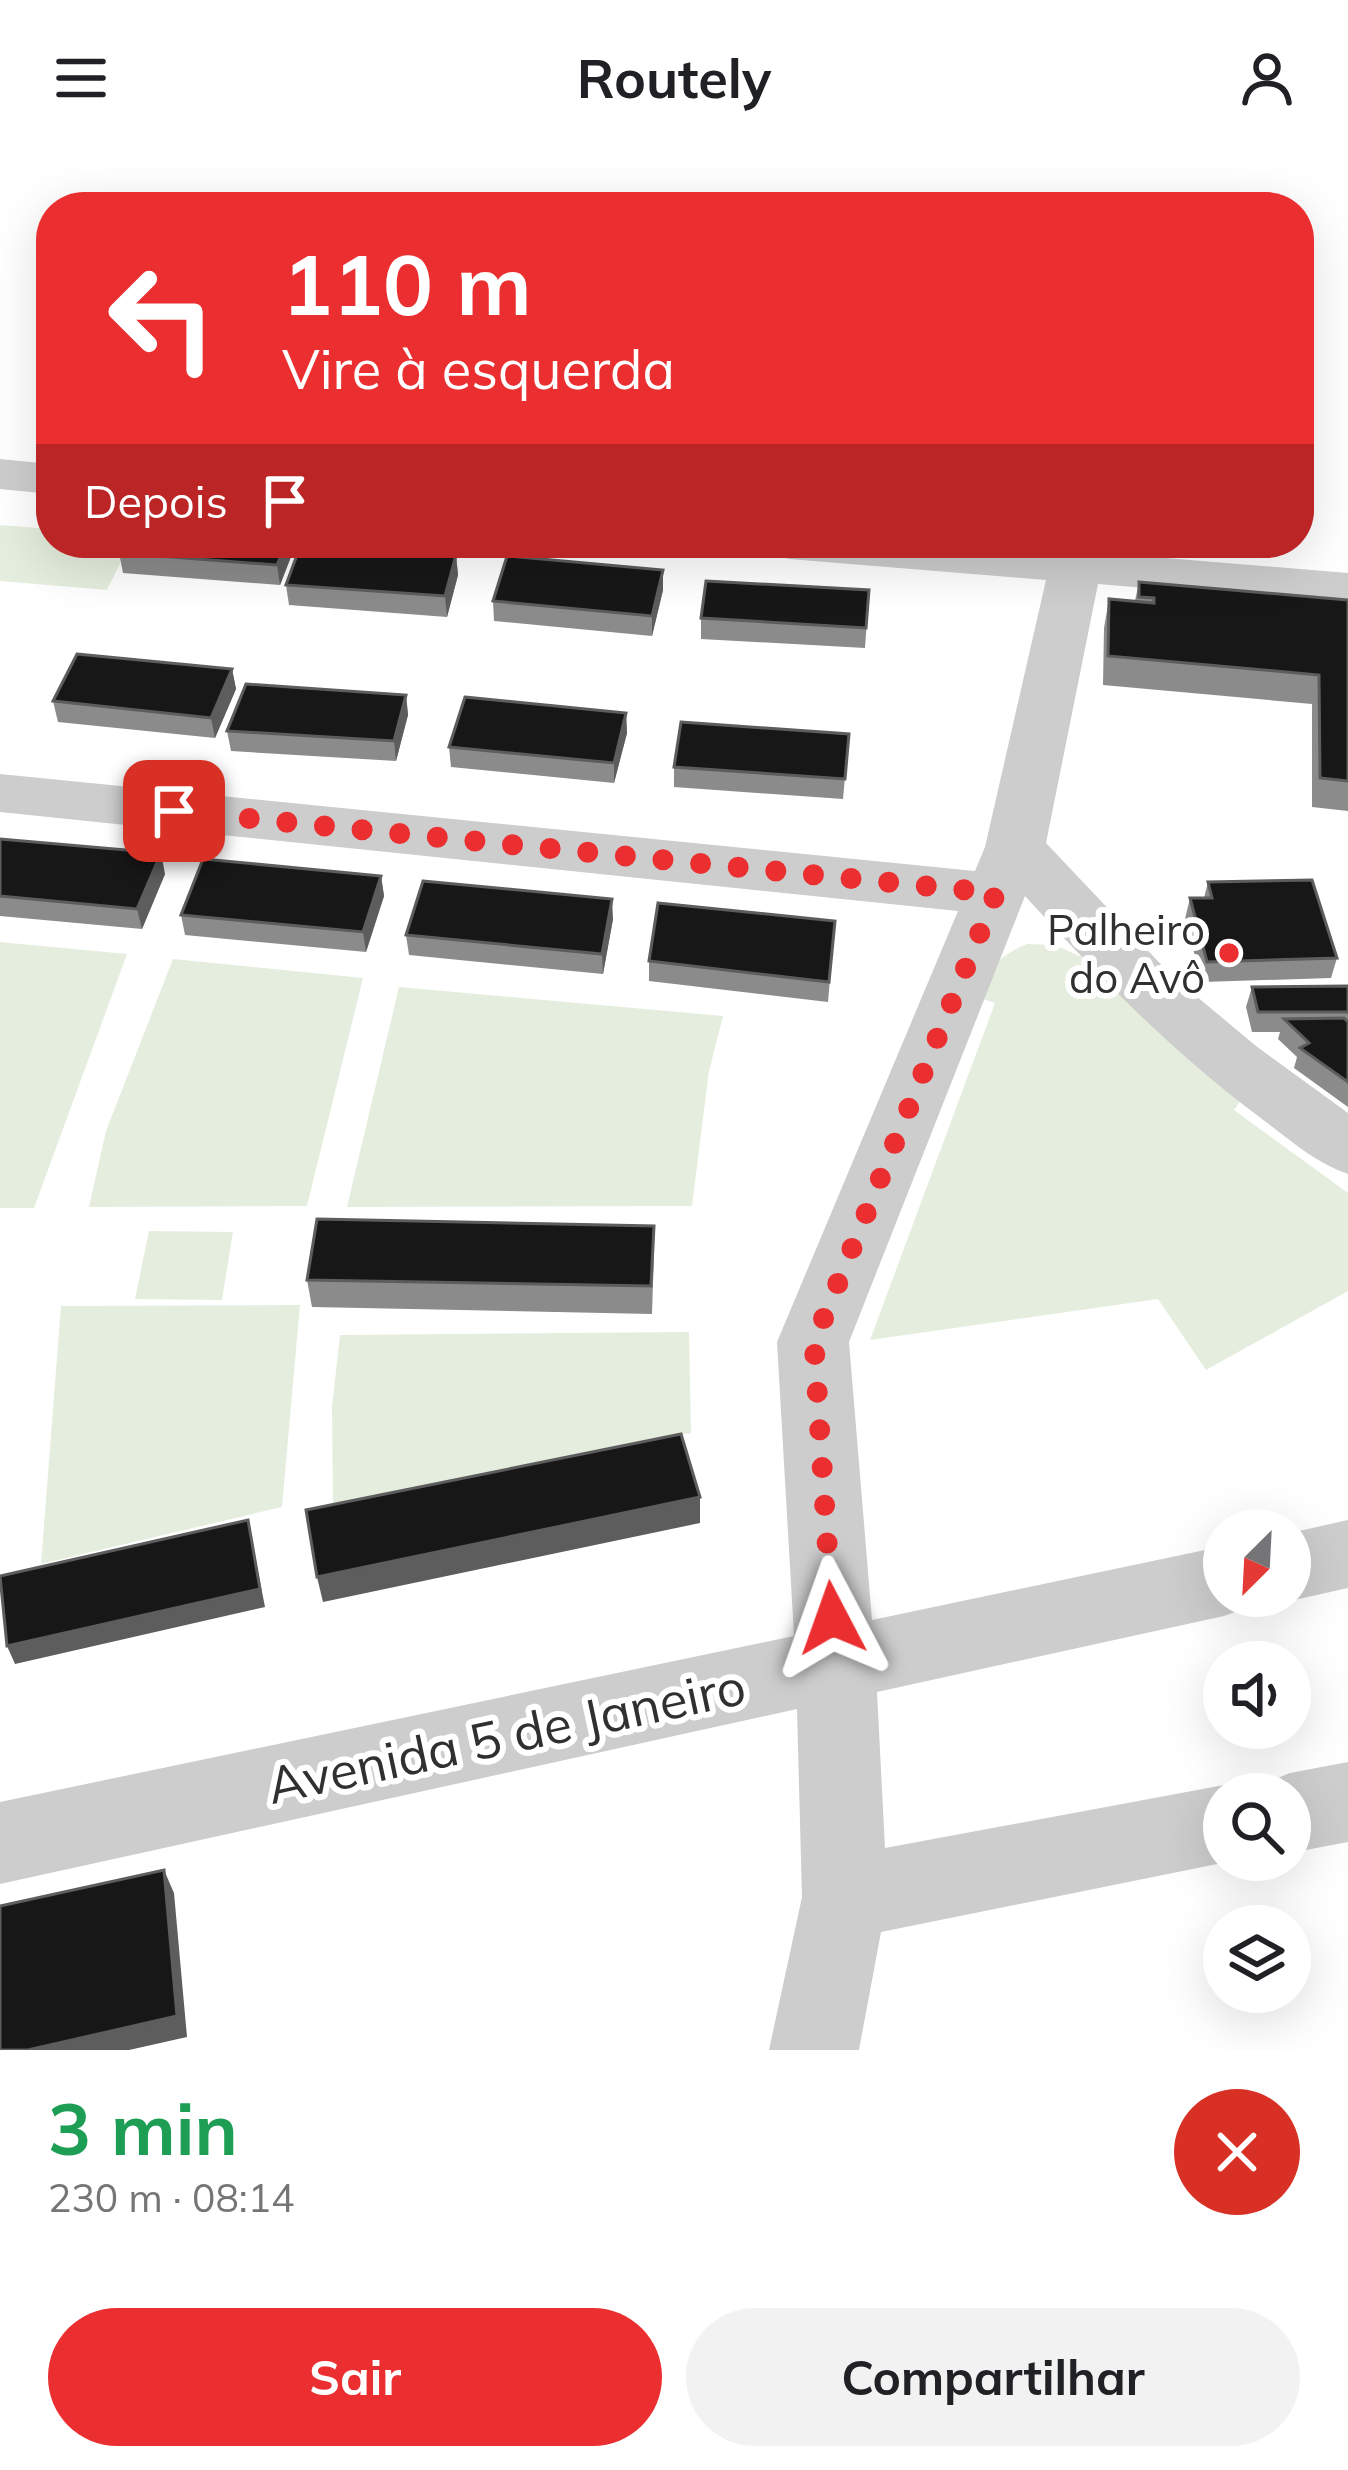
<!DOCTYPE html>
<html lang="pt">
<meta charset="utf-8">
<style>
:root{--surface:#fff;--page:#f2f2f2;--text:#202124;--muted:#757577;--accent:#eb2f30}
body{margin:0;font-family:Mulish,sans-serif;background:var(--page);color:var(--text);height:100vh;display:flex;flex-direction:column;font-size:45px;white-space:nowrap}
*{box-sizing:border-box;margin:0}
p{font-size:39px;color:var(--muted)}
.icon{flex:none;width:66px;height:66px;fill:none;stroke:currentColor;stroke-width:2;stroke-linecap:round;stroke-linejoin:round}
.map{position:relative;height:1894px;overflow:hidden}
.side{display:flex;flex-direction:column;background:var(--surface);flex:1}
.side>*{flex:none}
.top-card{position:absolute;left:36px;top:36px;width:1278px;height:366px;border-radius:48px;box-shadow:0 12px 48px #0002;background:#eb2f30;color:#fff;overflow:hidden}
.needle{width:78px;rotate:204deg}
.controls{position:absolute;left:1203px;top:1353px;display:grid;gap:24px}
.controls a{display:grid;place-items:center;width:108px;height:108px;border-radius:50%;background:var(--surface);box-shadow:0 12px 48px #0002;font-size:60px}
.pin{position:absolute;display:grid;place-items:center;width:102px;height:102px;color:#fff;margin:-51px;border-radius:24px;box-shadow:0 6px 18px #0006}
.me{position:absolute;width:132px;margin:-66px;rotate:356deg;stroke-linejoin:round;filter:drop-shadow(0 0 9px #0008)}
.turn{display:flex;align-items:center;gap:42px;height:252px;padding:0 48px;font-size:54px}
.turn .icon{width:156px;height:156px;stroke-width:2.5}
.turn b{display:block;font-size:84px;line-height:102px}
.then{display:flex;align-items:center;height:114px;padding:0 48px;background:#0003;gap:24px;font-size:45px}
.round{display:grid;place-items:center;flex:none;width:126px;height:126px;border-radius:63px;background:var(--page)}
.headline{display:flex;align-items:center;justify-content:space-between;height:204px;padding:0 48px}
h1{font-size:72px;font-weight:700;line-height:90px;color:#1e9e55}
.cta{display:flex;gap:24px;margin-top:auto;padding:24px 48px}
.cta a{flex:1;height:138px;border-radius:72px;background:var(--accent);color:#fff;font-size:48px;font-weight:700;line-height:138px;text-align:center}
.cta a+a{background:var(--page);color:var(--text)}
header{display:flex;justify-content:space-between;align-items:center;height:156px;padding:0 48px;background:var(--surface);font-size:54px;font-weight:700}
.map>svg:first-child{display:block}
</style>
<header><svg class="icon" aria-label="menu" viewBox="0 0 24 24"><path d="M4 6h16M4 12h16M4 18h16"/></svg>Routely<svg class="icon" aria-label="person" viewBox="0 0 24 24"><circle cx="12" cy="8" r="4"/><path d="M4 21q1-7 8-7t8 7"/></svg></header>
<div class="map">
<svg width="1348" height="1894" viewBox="0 0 1348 1894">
<rect width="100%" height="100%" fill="#fff"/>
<g fill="#e5eede">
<path d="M0 369 51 373V387H130L107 434 0 425Z"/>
<path d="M0 786 127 798 34 1052H0Z"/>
<path d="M1027 788 1055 789 1084 802 1242 943 1234 954 1348 1037V1135L1206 1214 1158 1143 870 1184 995 847 977 841C988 814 999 799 1027 788Z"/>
<path d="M173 803 363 822 307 1050 89 1051 106 975Z"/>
<path d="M399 831 723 860 709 915 692 1050 347 1051Z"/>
<path d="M149 1075 233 1076 222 1144 135 1143Z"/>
<path d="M300 1149 282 1351 41 1408 61 1150Z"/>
<path d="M689 1176 691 1277 333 1348 332 1251 340 1179Z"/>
</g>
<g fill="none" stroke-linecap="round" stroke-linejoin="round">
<g fill="#cdcdcd" fill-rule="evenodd">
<path d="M0 303 51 308V338L0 333Z"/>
<path d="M763 387H981L1348 417V449L1098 428 1046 687 1171 819 1256 890 1348 957V1018C1315 1007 1290 984 1262 963 1171 895 1102 824 1025 740L849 1186 872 1464 1224 1390V1440H1256L1252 1450 1224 1460 877 1536 885 1692 1224 1629 1247 1638H1224V1704H1237L881 1776 859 1894H769L802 1741 797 1553 0 1728V1646L794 1480 777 1186 958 755 0 656V618L975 715 985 691 1046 424 789 403 771 398Z"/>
<path d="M1348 1364V1432L1290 1445 1275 1440H1290V1377Z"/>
<path d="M1348 1606V1686L1290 1697V1638H1256L1260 1629 1290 1617Z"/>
</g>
</g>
<g fill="#8b8b8b">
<path d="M294 393 280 429 123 417 119 397Z"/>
<path d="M456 399 458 419 447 461 289 449 286 429Z"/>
<path d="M663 414V434L652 480 494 465 493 445Z"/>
<path d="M1139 426 1348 444V655L1312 651V548L1103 529 1104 472 1109 443 1135 445Z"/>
<path d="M869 434 865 492 701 483V462Z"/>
<path d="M232 513 236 533 215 582 58 566 53 545Z"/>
<path d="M406 539 408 559 396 605 231 595 227 575Z"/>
<path d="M626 557 627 577 614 627 451 611 449 591Z"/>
<path d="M849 578 843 643 674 631V611Z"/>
<path d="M0 683 165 718 142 773 0 760Z"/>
<path d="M381 720 384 740 366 796 185 779 181 759Z"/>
<path d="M1208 726 1337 802 1331 822 1202 826 1185 763 1190 742H1204Z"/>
<path d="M613 763 603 818 409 799 406 779Z"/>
<path d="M835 765 828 846 649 825V805Z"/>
<path d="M1348 830V951L1294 912 1297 901 1278 883 1280 876H1252L1246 851 1252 831Z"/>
<path d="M654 1097 652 1158 312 1151 307 1124Z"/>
</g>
<g fill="#5d5d5d">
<path d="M286 387H293L294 393 280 429 277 409Z"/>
<path d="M456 399 458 419 447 461 445 440Z"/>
<path d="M663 414V434L652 480V460Z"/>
<path d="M232 513 236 533 215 582 211 562Z"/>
<path d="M406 539 408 559 396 605 394 585Z"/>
<path d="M626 557 627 577 614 627V607Z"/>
<path d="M161 697 165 718 142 773 137 753Z"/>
<path d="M381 720 384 740 366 796 363 776Z"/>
<path d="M612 743 613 763 603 818 602 798Z"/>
<path d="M700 1341V1367L323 1446 317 1421Z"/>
<path d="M248 1364 265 1451 15 1508 7 1490Z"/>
<path d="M164 1714 174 1737 187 1881 129 1894H28Z"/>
</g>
<g fill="#171717" stroke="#5d5d5d" stroke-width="3">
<path d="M124 387H286L277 409 119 397Z"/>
<path d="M301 388 456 399 445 440 286 429Z"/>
<path d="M507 400 663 414 652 460 493 445Z"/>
<path d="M706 425 869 434 866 472 701 462Z"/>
<path d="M1139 426 1348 444V625L1320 622 1319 519 1108 500 1109 443 1154 447V442L1139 441Z"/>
<path d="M77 498 232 513 211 562 53 545Z"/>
<path d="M246 528 406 539 394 585 227 575Z"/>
<path d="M465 541 626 557 614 607 449 591Z"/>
<path d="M681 566 849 578 845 623 674 611Z"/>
<path d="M0 683 161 697 137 753 0 740Z"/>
<path d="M203 703 381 720 363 776 181 759Z"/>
<path d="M1312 724 1337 802 1207 806 1190 742H1212L1208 726Z"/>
<path d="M423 725 612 743 602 798 406 779Z"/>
<path d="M658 747 835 765 829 826 649 805Z"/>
<path d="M1348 830V856H1258L1252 831Z"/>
<path d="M1344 862 1348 866V926L1300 892 1309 887 1284 863Z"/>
<path d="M317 1063 654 1070 651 1130 307 1124Z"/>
<path d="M681 1278 700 1341 317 1421 306 1354Z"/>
<path d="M248 1364 260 1433 7 1490 0 1420Z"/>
<path d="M164 1714 177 1860 28 1894H0V1750Z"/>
</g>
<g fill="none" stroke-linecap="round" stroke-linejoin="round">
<path stroke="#eb2f30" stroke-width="21" stroke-dasharray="0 37.8" d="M174 655 996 737 814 1186 832 1462"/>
</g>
<circle fill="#eb2f30" stroke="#fff" stroke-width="4.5" cx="1229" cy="797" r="12"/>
<g text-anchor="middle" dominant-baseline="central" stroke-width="12" stroke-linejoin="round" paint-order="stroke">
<g font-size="42" fill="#303030" stroke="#fff" text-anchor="end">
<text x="1205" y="773">Palheiro<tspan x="1205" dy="48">do Avô</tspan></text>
</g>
<g font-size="51" fill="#303030" stroke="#fff">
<text transform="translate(506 1579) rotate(-12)">Avenida 5 de Janeiro</text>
</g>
</g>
</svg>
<div class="controls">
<a><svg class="needle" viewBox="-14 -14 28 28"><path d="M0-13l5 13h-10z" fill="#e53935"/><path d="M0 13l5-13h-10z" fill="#757577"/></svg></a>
<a><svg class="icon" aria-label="sound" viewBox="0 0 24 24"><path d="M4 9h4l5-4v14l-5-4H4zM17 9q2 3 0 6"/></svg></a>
<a><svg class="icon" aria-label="search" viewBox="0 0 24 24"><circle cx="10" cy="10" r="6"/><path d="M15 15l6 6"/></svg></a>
<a><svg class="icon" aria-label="layers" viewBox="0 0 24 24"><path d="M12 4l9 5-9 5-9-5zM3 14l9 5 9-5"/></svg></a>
</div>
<div class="pin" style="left:174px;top:655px;background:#d93025"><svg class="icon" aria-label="arrive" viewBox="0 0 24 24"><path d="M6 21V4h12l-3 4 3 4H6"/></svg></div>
<svg class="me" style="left:832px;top:1462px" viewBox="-20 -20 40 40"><path d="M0-17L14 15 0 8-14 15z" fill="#eb2f30" stroke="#fff" stroke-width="4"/></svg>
<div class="top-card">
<div class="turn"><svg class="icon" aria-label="left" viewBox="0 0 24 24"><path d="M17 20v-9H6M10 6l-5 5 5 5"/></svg><div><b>110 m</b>Vire à esquerda</div></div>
<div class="then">Depois<svg class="icon" aria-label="arrive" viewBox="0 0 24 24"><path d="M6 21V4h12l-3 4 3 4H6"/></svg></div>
</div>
</div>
<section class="side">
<div class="headline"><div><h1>3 min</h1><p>230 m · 08:14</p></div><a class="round" style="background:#d93025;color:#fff"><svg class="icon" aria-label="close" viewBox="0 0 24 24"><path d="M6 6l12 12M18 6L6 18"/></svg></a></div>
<div class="cta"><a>Sair</a><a>Compartilhar</a></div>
</section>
